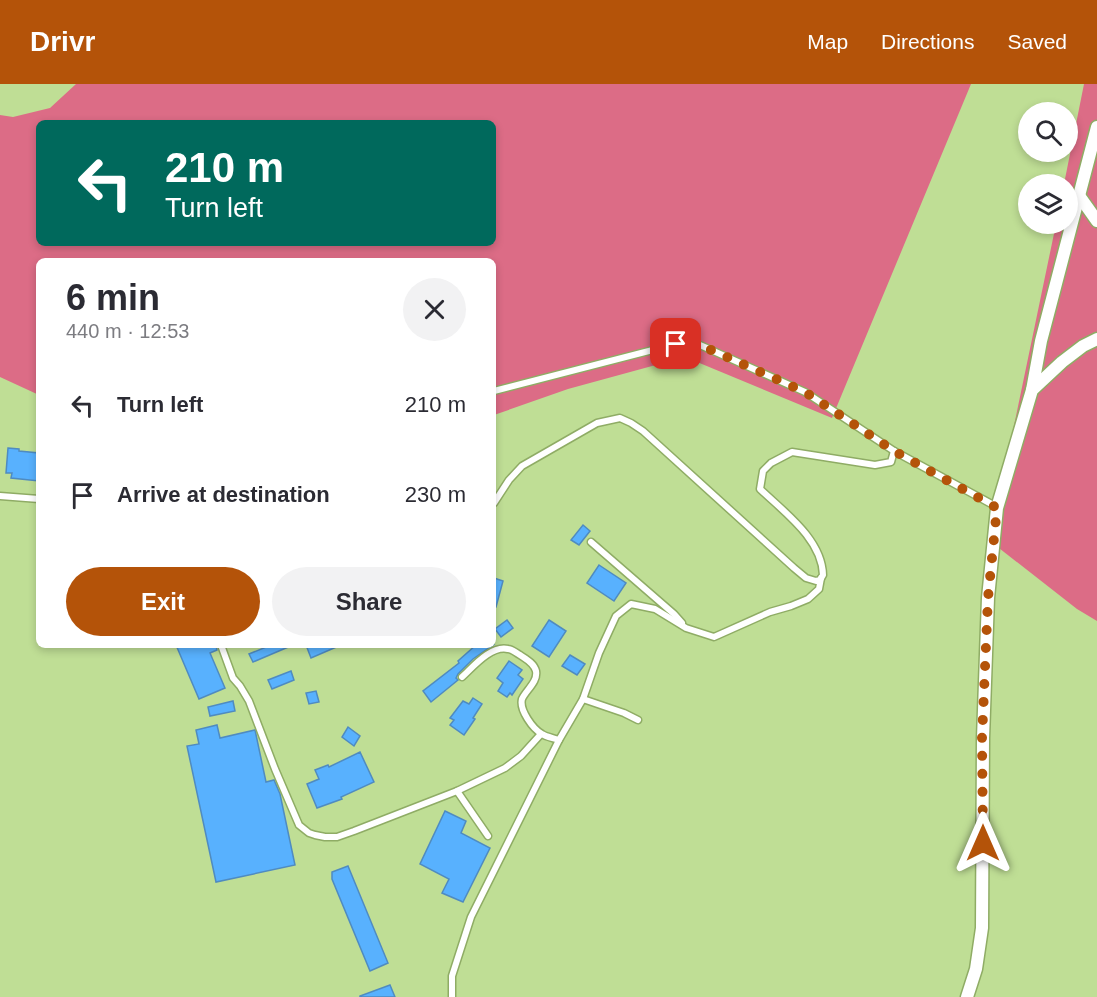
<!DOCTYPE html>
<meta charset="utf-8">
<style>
:root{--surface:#fff;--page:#f2f2f3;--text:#2b2b33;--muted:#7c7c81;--accent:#b45309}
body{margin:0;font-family:Helvetica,sans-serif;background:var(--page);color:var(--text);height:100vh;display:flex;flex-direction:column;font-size:22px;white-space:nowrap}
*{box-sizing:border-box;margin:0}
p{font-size:20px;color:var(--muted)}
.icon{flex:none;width:33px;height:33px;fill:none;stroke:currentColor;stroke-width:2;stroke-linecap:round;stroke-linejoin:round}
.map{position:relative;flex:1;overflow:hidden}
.details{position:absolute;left:36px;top:174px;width:460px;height:390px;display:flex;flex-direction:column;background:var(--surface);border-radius:9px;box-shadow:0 3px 9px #0003}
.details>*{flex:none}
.guide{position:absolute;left:36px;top:36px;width:460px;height:126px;border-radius:9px;box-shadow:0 3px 9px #0003;background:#00695c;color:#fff;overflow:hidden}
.controls{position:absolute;left:1018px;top:18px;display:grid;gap:12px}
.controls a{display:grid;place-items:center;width:60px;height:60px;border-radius:50%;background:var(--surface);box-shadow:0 3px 9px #0003;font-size:30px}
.pin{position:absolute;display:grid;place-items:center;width:51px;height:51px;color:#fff;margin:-26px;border-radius:12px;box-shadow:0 3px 9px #0006}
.me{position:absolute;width:66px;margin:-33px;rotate:0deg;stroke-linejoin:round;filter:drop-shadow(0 0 4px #0008)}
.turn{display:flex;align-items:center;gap:21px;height:126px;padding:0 30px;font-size:27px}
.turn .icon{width:78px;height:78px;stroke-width:2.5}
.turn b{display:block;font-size:42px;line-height:51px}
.round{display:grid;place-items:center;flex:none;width:63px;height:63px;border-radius:32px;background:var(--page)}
.overview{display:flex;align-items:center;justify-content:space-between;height:102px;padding:0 30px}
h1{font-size:36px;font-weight:800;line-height:45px}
.primary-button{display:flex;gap:12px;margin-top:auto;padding:12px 30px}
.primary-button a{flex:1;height:69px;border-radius:36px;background:var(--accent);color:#fff;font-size:24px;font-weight:800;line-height:69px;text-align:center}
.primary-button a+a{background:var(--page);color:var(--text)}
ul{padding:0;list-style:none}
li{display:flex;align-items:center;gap:18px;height:90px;padding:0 30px}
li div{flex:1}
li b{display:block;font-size:22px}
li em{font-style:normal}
header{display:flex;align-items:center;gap:36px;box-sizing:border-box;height:84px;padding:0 30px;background:var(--accent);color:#fff}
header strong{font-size:28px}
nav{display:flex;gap:33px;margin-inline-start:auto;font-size:21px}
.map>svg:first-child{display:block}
</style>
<header>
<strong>Drivr</strong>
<nav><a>Map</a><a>Directions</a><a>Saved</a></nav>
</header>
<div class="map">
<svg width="1097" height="913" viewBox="0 0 1097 913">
<rect width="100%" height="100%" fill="#bfde95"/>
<g fill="#dc6c86" fill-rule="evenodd">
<path d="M76 0H971L832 334 685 273 568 305 494 331V177H39V311L0 293V31L13 33 50 24ZM39 39H494V159H39Z"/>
<path d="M1084 0H1097V537L1077 525 990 457 1056 140H1068V100H1064Z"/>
</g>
<g fill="#58b1fe" stroke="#4f8bc0" stroke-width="1.5">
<path d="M8 364 19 365V367L39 369V397L11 394 12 389H6Z"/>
<path d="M583 441 590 447 579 461 571 456Z"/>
<path d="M599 481 626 499 614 517 587 499Z"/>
<path d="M494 494 503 497 496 523H494Z"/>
<path d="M507 536 513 544 501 553 495 545Z"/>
<path d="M549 536 566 547 549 573 532 562Z"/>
<path d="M176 561H216L217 566 210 569 225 604 199 615Z"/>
<path d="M271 561H293L253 578 249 570Z"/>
<path d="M306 561H341L311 574Z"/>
<path d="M476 561H493L473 575 458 590 456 594 458 596 431 618 423 607 459 579 458 577Z"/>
<path d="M570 571 585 580 577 591 562 582Z"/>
<path d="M509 577 522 586 518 591 523 595 512 611 510 609 507 613 498 607 503 599 497 594Z"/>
<path d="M291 587 294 596 272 605 268 596Z"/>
<path d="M316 607 319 618 309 620 306 609Z"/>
<path d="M473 614 482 620 473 634 475 635 464 651 450 641 454 636 450 634 463 617 469 620Z"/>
<path d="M233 617 235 627 210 632 208 623Z"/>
<path d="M217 641 220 654 255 646 266 698 274 696 280 710 295 781 216 798 187 662 199 660 196 646Z"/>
<path d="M348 643 360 652 354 662 342 653Z"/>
<path d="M360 668 374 698 341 713 342 715 317 724 307 700 319 695 315 686 328 681 329 683Z"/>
<path d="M445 727 466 737 461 749 490 764 463 818 442 809 449 795 420 780Z"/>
<path d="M348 782 388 879 370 887 332 795V788Z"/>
<path d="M390 901 395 913H360V912Z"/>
</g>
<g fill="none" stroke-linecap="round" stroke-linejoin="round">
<g stroke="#8fac65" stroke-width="9">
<g id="service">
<path d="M494 307 676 260 700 261 805 308 894 367 997 423"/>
<path d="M0 412 39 415"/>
<path d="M494 419 509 396 522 382 597 339 620 334 631 339 643 347 794 484 806 494 816 497 820 496 823 491C822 455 784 428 760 405L763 387 771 379 792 368 875 381 891 378 894 367"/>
<path d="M591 458 674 530 682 539"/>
<path d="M221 561 233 594 240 602 249 617 275 685 299 741 309 749 315 751 325 753H337L354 747 457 707 505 684 521 672 541 650"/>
<path d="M462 593C473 583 491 561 508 565 512 565 516 569 520 571 526 575 534 579 536 587 538 598 526 606 522 615 519 626 533 645 542 650 546 653 554 654 559 656"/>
<path d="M583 615 624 629 638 636"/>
<path d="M457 707 488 752"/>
<path d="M452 913V892L471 833 559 656 583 615 599 569 616 532 631 520 655 525 686 544 714 553 770 528 791 522 808 515 819 505 821 494"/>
</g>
</g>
<g stroke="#8fac65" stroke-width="15">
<g id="minor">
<path d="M1080 113 1097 137"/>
<path d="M1032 306 1041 257 1097 43"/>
<path d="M967 913 976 885 982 844 983 654 988 514 997 424 1032 306 1062 278 1083 262 1097 255"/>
</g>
</g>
<use href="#service" stroke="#fff" stroke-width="6"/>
<use href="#minor" stroke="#fff" stroke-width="12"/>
</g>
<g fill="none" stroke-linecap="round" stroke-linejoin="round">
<path stroke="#b45309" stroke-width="10" stroke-dasharray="0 18" d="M676 260 700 261 805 308 894 367 997 424 988 514 982 654 983 759"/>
</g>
</svg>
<div class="controls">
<a><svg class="icon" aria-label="search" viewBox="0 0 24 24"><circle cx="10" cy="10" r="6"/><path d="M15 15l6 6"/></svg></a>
<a><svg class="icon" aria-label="layers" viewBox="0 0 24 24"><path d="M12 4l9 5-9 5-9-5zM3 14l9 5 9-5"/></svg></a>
</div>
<div class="pin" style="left:676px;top:260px;background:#d93025"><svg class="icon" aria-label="arrive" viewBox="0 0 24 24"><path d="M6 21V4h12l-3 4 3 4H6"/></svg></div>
<svg class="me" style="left:983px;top:759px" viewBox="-20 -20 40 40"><path d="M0-17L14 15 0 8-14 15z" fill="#b45309" stroke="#fff" stroke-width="4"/></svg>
<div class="guide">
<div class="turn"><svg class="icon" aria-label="left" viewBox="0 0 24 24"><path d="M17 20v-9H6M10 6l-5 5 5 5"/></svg><div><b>210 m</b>Turn left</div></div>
</div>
<section class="details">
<div class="overview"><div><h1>6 min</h1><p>440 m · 12:53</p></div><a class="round"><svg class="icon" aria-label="close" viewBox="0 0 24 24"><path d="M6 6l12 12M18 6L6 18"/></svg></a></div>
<ul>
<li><svg class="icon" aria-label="left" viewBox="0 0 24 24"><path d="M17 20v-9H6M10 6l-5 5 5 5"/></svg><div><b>Turn left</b></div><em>210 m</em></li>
<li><svg class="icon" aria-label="arrive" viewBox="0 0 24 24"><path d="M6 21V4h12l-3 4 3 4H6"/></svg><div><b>Arrive at destination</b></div><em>230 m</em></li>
</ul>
<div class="primary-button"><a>Exit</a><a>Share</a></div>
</section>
</div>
